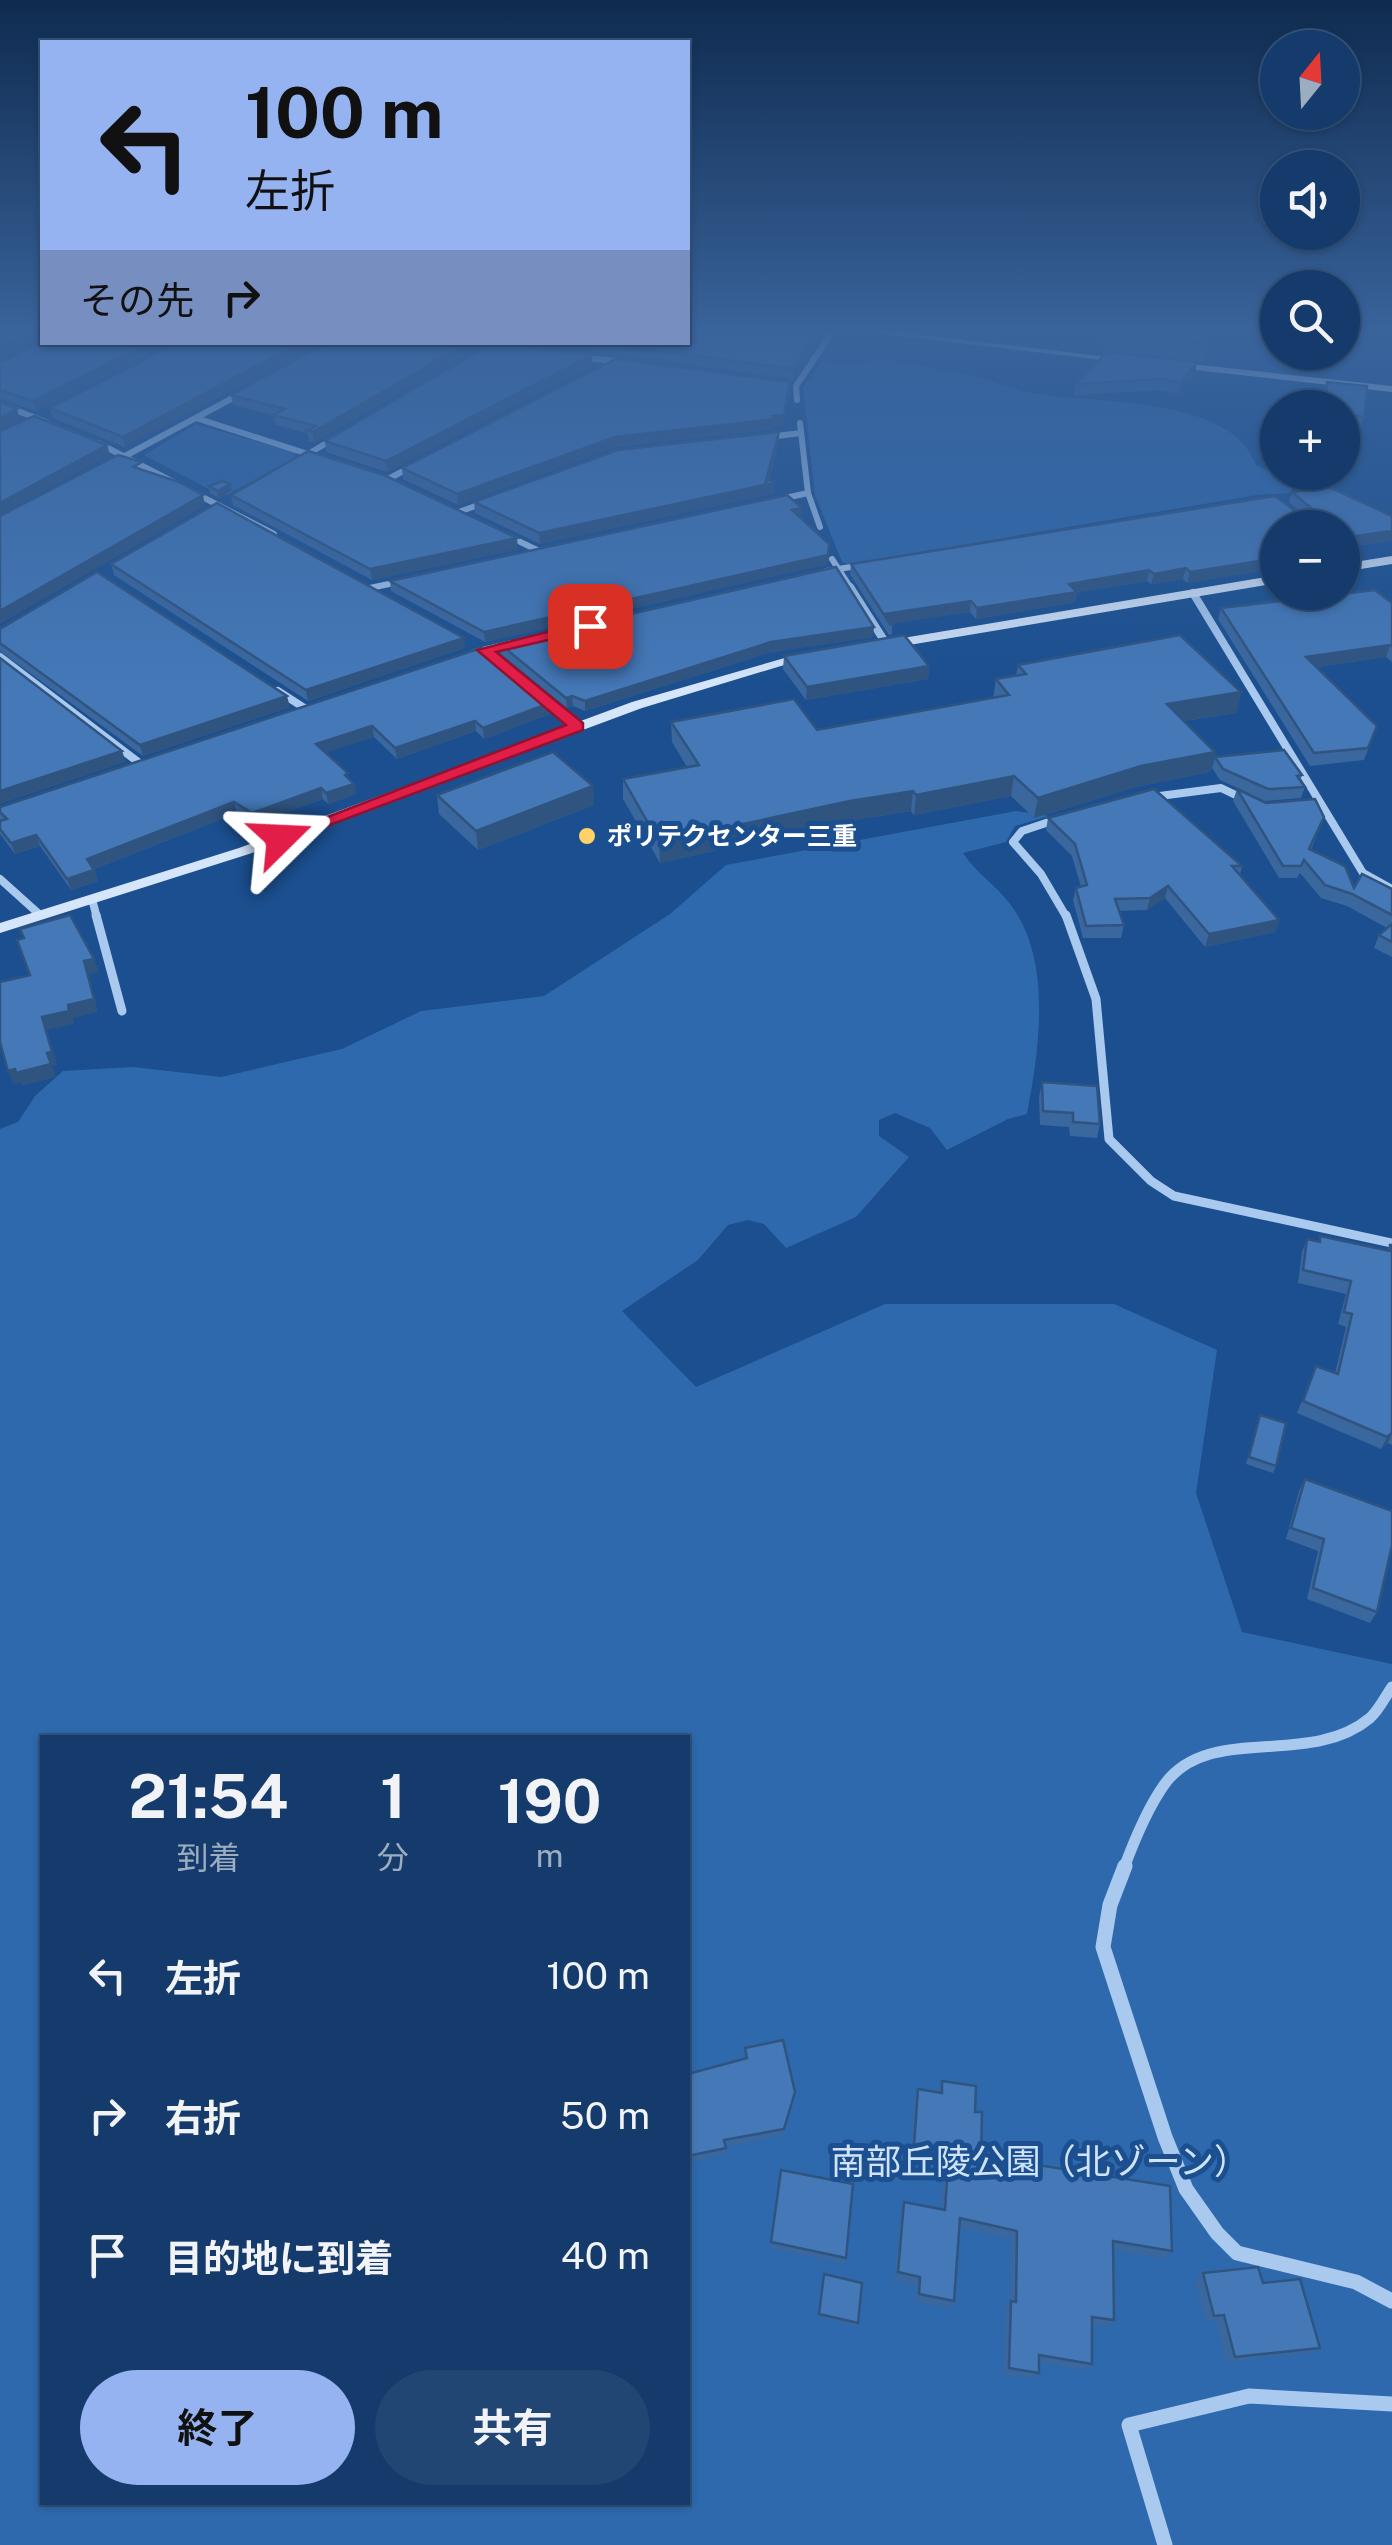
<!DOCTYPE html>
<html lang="ja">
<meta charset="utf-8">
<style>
:root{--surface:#143b6b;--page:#214673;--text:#f1f3f6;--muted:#9dadc1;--line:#33557e;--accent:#95b2f1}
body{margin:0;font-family:"Public Sans","Noto Sans JP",sans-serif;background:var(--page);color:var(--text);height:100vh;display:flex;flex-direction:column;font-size:38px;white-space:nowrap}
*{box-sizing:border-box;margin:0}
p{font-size:32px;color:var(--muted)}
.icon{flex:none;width:55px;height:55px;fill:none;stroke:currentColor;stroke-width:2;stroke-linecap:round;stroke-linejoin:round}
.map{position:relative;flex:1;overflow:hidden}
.side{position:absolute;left:40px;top:1735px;width:650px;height:770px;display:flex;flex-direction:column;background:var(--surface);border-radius:0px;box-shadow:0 2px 8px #0004,0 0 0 2px var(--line)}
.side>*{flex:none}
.hud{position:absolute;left:40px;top:40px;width:650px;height:305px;border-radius:0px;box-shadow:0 2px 8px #0004,0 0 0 2px var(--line);background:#95b2f1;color:#111;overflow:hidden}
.needle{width:65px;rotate:18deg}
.controls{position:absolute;left:1260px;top:30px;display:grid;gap:20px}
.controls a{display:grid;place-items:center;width:100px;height:100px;border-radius:50%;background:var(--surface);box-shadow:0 2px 8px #0004,0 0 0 2px var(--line);font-size:50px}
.pin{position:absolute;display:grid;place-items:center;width:85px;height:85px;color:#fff;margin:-42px;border-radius:20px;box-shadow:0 5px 15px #0006}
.me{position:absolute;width:110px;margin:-55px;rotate:69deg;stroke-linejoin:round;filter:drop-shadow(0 0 8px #0008)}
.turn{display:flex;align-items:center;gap:35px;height:210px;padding:0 40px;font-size:45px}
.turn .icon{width:130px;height:130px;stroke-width:2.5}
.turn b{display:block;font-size:70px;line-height:85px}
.then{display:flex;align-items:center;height:95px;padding:0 40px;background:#0003;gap:20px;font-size:38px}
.eta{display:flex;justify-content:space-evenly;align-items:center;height:170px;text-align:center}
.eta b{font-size:60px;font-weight:700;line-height:70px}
.cta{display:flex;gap:20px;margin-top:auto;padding:20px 40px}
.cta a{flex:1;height:115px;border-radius:60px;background:var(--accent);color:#111;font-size:40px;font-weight:700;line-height:115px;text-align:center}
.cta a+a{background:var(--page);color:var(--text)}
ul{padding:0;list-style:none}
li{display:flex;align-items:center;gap:30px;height:140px;padding:0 40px}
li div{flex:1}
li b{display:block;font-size:38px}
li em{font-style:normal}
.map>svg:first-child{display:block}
</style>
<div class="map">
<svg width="1392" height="2545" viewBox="0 0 1392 2545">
<rect width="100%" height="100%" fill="#1b4f8f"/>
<g fill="#2e69ad" fill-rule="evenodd">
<path d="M881 359C909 364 937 368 965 374 987 379 1009 388 1032 393 1093 404 1231 395 1256 465L1294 483 1291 493 1257 495 849 564 842 562 815 495 803 387 823 361 854 365Z"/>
<path d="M196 424 296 453 295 457 227 495H220L144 455Z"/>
<path d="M1016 811 1049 816 1015 826 1006 842 963 853C976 873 996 885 1010 904 1053 960 1039 1050 1027 1114L1008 1119 947 1150 930 1128 895 1113 879 1120V1136L909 1157 856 1217 786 1248 764 1224 748 1220 728 1225 698 1260 622 1311 696 1387 885 1304H1114L1217 1350 1196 1493 1242 1632 1392 1664V2545H0V1129L18 1122 35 1096 63 1071 133 1067 221 1077 342 1049 421 1011 544 996 670 914 726 865ZM42 1738H688V2502H42Z"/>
</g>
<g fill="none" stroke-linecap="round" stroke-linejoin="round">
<g stroke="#a9c9ee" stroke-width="6">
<path d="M470 342 503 347"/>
<path d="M579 357 622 362"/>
<path d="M797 400 796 386 833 331"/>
<path d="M0 404 46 422"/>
<path d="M196 418 308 454"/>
<path d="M800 423 808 493 820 527"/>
<path d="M768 437 801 433"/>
<path d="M98 443 274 534"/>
<path d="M125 456 242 393"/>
<path d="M300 459 333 439"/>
<path d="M388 479 415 465"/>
<path d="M776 500 808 493"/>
<path d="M459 512 486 502"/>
<path d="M508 536 539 551"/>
<path d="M1342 553 1357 565"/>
<path d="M832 559 852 590"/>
<path d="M826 571 863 565"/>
<path d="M370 588 403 581"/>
</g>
<g stroke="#a9c9ee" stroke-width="8">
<path d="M850 587 887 645"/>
<path d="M1193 593 1363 873 1392 889"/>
<path d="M475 653 512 644"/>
<path d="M0 657 142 765"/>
<path d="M278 691 306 709"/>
<path d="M540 696 577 726"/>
<path d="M1152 797 1221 788 1246 800"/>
<path d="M1058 819 1022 831 1013 842 1041 874 1067 918"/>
<path d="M0 879 39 914"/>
<path d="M92 899 97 918"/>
</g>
<g stroke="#a9c9ee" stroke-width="9">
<path d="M96 915 122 1011"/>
<path d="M1066 915 1096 999 1109 1139 1151 1181 1174 1196 1392 1243"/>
</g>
<path stroke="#a9c9ee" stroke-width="11" d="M1124 1868C1134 1841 1147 1809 1164 1785 1208 1722 1309 1769 1370 1718 1379 1710 1385 1697 1392 1687"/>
<g stroke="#a9c9ee" stroke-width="15">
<path d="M1125 1866 1110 1905 1103 1947 1165 2137 1186 2189 1217 2233 1237 2253 1356 2282 1392 2301"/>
<path d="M1165 2545 1129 2425 1249 2396 1392 2404"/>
</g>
<g fill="#d6e6fa" fill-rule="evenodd">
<path d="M858 331H889L1134 360 1129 363Z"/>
<path d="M1173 362 1392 386V392L1169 367Z"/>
<path d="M1392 556V564L1342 572V564Z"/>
<path d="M1278 575V583L885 649 878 645 885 641Z"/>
<path d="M802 653 814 656 642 708 249 854 0 933V923L239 848 632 702Z"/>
</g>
</g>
<g fill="#3a679d">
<path d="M824 331 793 379 524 342H688Z"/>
<path d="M1097 331H1215L1204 362 1105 351Z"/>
<path d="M43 342H172L36 411 0 399V363Z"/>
<path d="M180 342H321L125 447 53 418 50 408Z"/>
<path d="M329 342H474V350L314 442 309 441 307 433 276 425 274 415 233 405 231 395Z"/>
<path d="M592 365 387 472 326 452 325 441Z"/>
<path d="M1195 373 1178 393 1159 390 1074 395 1076 384Z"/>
<path d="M1327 382 1364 417 1361 428 1342 426V408H1323Z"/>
<path d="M790 392 783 425 774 426V429L615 447 458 505 403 479 402 468Z"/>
<path d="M779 442 769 480 774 483V493L540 544 475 513 474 502Z"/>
<path d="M1278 455V472H1316L1312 490 1329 487 1392 516V541L1352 546 1342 537V528H1278V568L1187 583 1183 579 1151 584 1147 581 1077 592 1075 602 976 619 970 612 892 623V634L889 635 850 574 851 564 1275 496 1314 525 1289 502 1292 492 1310 490 1266 471 1269 459Z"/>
<path d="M230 484 232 490 219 498 210 493 209 486Z"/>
<path d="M231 495 518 549 372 580 233 505Z"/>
<path d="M802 508 801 517H800L829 544 827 564 485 642 391 591 390 581Z"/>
<path d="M111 564 465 648 308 701 114 575Z"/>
<path d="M1392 603V662L1386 657 1316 667 1377 726 1364 760 1310 766 1218 619 1221 608Z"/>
<path d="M0 629 290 707 143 756 0 651Z"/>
<path d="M873 637 771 652 585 711 573 706 567 708 501 654 500 644Z"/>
<path d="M481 648 550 703V714L484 739 476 731 397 759 374 737 325 752 354 784 356 794 328 804 323 799 254 824 237 813 94 869 98 881 71 890 40 846 15 854 0 834V807Z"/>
<path d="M784 656 929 666 928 679 806 700 783 669Z"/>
<path d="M1018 665 1241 692 1236 713 1184 721 1215 752 1210 772 1136 787 1034 818 1011 796 914 815 911 811 848 821 660 863 623 799V779L687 767 672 742 671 722 817 730 993 698 996 679 1016 676Z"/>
<path d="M1215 757 1302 775 1300 781 1305 787 1301 798 1265 801 1220 780 1212 768Z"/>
<path d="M593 786 594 805 478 850 439 814 437 795Z"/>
<path d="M1237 789 1266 803 1324 817 1311 850 1354 888 1392 889V957L1374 948 1379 935 1387 928 1347 906 1321 898 1300 873 1297 878H1279L1233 801Z"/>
<path d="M1048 818 1242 866 1240 875 1279 920 1275 932 1205 947 1165 898 1147 910 1119 911 1124 925 1121 938H1083L1073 900 1076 888 1081 887 1072 856 1046 830Z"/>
<path d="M1042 1082 1100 1124 1097 1138 1070 1136 1069 1127 1040 1125 1039 1097Z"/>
<path d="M1320 1236 1387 1250 1390 1245H1392V1445L1388 1443 1381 1449 1297 1413 1316 1366 1335 1373 1346 1327 1338 1324 1346 1294 1298 1283 1302 1252 1307 1239 1318 1242Z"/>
<path d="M1260 1415 1276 1466 1273 1473 1246 1464Z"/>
<path d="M1305 1479 1392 1511V1551H1391L1377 1612 1370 1623 1307 1599 1318 1551 1286 1539 1299 1491Z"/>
<path d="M745 2048 795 2092 783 2136 725 2147V2155L688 2163V2074L745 2059Z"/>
<path d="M942 2081 975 2112 981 2156 1172 2251 1163 2259 1113 2250 1114 2320 1107 2327 1092 2325V2364L1085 2370 1039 2362V2373L1032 2379 1003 2374 1005 2308 1010 2302 1011 2239 960 2228 954 2301 949 2308 915 2301 916 2285 894 2280 901 2210 904 2202 941 2210 945 2160 911 2155 914 2100 918 2089 938 2093Z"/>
<path d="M781 2170 846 2258 844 2264 770 2248Z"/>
<path d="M1203 2273 1263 2283 1320 2348 1310 2353 1226 2362 1216 2320 1206 2322 1195 2279Z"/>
<path d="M823 2278 858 2323 857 2326 819 2317Z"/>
</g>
<g fill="#305480">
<path d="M36 331H42V339L0 358V348Z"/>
<path d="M818 331H824L793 379V369Z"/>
<path d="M1212 331H1215L1204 362 1207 344Z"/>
<path d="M151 342H172L36 411 33 401Z"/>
<path d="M301 342H321L125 447 123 437Z"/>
<path d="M469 342H474V350L314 442 313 432Z"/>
<path d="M592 355V365L387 472 386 461Z"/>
<path d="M1197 362 1195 373 1178 393 1180 382Z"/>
<path d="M790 382 783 425 774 426V429L615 447 458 505 457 494 615 437Z"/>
<path d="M17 409 20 419 0 430V418Z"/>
<path d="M779 432V442L767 484 774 483V493L540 544 539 533Z"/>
<path d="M107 445 110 455 0 515V503Z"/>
<path d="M230 484 232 490 219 498 218 491Z"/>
<path d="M203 495 205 506 0 624V611Z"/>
<path d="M802 508 801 517 791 519 792 510Z"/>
<path d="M1392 531V541L1352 546 1355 536Z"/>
<path d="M517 538 518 549 372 580 370 569Z"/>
<path d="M828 555 827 564 485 642 484 632Z"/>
<path d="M1278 558V568L1187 583 1190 572Z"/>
<path d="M1186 568 1183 579 1151 584 1154 574Z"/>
<path d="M1149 570 1147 581 1077 592 1075 602 976 619 977 608 1069 584Z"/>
<path d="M971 601 970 612 890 624 885 614Z"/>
<path d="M874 627 873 637 771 652 585 711V701L771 642Z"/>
<path d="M464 638 465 648 308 701 306 690Z"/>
<path d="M1390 645 1386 657 1302 669 1306 657Z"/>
<path d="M929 666 928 679 806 700 807 687Z"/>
<path d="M1241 692 1236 713 1162 724 1167 704Z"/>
<path d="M287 696 290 707 143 756 140 745Z"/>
<path d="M572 696 573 706 567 708 566 698Z"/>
<path d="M550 703V714L484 739 483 728Z"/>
<path d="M475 721 476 731 397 759 395 748Z"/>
<path d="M372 726 374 737 318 755 316 744Z"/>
<path d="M122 751 126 762 0 804V791Z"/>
<path d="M1215 752 1210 772 1136 787 1034 818 1038 798 1141 766Z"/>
<path d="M1014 776 1011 796 914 815 916 795Z"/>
<path d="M354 784 356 794 328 804 326 793Z"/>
<path d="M593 786 594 805 478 850 476 831Z"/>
<path d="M321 788 323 799 254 824 252 813Z"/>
<path d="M913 791 911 811 848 821 660 863 659 842 850 801Z"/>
<path d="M234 802 237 813 91 870 87 859Z"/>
<path d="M36 835 40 846 15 854 11 843Z"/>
<path d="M94 870 98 881 71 890 67 879Z"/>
<path d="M1168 886 1165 898 1147 910 1150 898Z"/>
<path d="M1279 920 1275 932 1205 947 1209 934Z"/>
<path d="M94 959 99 972 89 974 98 1012 73 1018 74 1024 47 1030 57 1065 52 1066 56 1077 22 1086 20 1082 13 1084 8 1071 47 1053 42 1017 68 1005 84 961Z"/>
<path d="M1392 1433 1388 1443 1381 1449 1387 1437Z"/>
</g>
<g fill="#4478b7" stroke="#305480" stroke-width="2.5">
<path d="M0 331H36L0 348Z"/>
<path d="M688 331H818L793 369 595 342H688Z"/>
<path d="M1107 331H1212L1207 344 1108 333Z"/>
<path d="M43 342H151L33 401 0 390V363Z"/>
<path d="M180 342H301L123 437 50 408Z"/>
<path d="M329 342H469L313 432 307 431 316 426 274 415 285 409 231 395Z"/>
<path d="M495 342 592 355 386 461 325 441Z"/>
<path d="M1107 352 1197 362 1180 382 1162 379 1076 384Z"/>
<path d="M616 359 790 382 784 415 772 416 775 419 615 437 457 494 402 468Z"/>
<path d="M1327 382 1367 386 1364 417 1342 414V408H1325Z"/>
<path d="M0 402 17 409 0 418Z"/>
<path d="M34 416 107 445 0 503V431Z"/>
<path d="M779 432 765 484 769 479 774 483 539 533 474 502 618 450Z"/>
<path d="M308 451 384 475 517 538 370 569 231 495Z"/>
<path d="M118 455 142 462 133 467 179 482 203 495 0 611V516Z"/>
<path d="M1302 472H1316V478Z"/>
<path d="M223 481 230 484 218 491 209 486Z"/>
<path d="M1329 487 1392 516V531L1355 536 1344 526 1278 528V537H1276L1278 539V558L1190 572 1186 568 1154 574 1149 570 1069 584 1077 592 977 608 971 601 885 614 893 624H890L851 564 1275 496 1314 525 1319 515 1292 492Z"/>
<path d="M787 495 802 508 792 510 829 544 828 555 484 632 390 581Z"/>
<path d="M217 503 464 638 306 690 111 564Z"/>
<path d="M836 567 874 627 771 642 585 701 572 696 566 698 500 644Z"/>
<path d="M97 572 287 696 140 745 0 643V629Z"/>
<path d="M1375 590 1392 603V646L1390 645 1306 657 1377 726 1368 748 1314 753 1221 608Z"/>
<path d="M904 635 929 666 807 687 784 656Z"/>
<path d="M1180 635 1241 692 1167 704 1215 752 1141 766 1038 798 1014 776 916 795 913 791 850 801 659 842 623 779 699 765 671 722 794 699 817 730 1009 695 996 679 1026 674 1018 665Z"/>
<path d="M481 648 550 703 483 728 475 721 395 748 372 726 316 744 348 773 345 775 354 784 326 793 321 788 252 813 234 802 87 859 94 870 67 879 36 835 11 843 0 829V821L7 819 0 812V807Z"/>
<path d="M0 658 122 751 0 791Z"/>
<path d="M1284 750 1302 775 1297 776 1305 787 1268 789 1223 769 1215 757Z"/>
<path d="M553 752 593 786 476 831 437 795Z"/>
<path d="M1154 789 1242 866H1232L1279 920 1209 934 1168 886 1150 898 1115 899 1124 925 1086 926 1076 888 1087 885 1075 844 1048 818Z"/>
<path d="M1237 789 1266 803 1315 799 1324 817 1309 849 1345 866 1354 888 1362 874 1392 889V915L1352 894 1325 885 1304 860 1301 866H1283Z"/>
<path d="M70 915 94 959 84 961 94 999 68 1005 69 1011 42 1017 52 1052 47 1053 51 1064 16 1073 15 1069 8 1071 0 1042V982L30 975 17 940 24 938 20 929Z"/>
<path d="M1392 924V942L1379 935Z"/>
<path d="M1042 1082 1097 1086 1100 1124 1073 1122V1113L1043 1111Z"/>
<path d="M1320 1236 1390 1251V1245H1392V1433L1387 1437 1303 1401 1316 1366 1338 1374 1352 1314 1344 1312 1351 1281 1303 1270 1307 1239 1320 1242Z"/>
<path d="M1260 1415 1286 1423 1276 1466 1249 1457Z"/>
<path d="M1305 1479 1392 1511V1545L1377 1612 1313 1588 1324 1539 1291 1528Z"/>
<path d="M783 2040 795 2092 784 2129 724 2140 726 2148 688 2156V2074L747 2058 745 2048Z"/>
<path d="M942 2081 976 2086 975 2112H982L981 2156 1170 2186 1172 2251 1113 2241 1114 2320 1092 2317V2364L1039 2355V2373L1009 2368 1011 2301 1016 2302 1017 2231 960 2218 954 2301 919 2294 920 2277 898 2272 904 2202 945 2210 949 2151 914 2145 918 2089 942 2093Z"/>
<path d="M781 2170 853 2184 846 2258 771 2242Z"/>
<path d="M1258 2267 1263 2283 1300 2279 1320 2348 1235 2357 1224 2315 1214 2316 1203 2273Z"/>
<path d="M824 2274 862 2283 858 2323 819 2314Z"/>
</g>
<linearGradient id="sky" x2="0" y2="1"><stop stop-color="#0f2b4f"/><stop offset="0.48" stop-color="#39639b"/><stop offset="1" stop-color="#39639b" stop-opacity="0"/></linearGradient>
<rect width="1392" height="687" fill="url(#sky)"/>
<path fill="#e11d48" stroke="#92132f" stroke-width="2.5" d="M590 621 596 623V629L496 652 583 723V730L287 841 273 838 566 725 477 650Z"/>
<circle fill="#ffd166" stroke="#1b4f8f" stroke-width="4" cx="587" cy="836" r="10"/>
<g text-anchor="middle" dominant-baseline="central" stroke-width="10" stroke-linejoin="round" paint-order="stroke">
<g font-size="25" font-weight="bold" fill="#fff" stroke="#1b4f8f" text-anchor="start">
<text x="607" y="836">ポリテクセンター三重</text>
</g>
<g font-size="35" fill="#cfe3fa" stroke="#1b4f8f">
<text x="1040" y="2161">南部丘陵公園（北ゾーン）</text>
</g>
</g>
</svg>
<div class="controls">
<a><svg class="needle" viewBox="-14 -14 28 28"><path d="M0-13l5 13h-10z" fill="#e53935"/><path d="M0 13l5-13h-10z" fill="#9dadc1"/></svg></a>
<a><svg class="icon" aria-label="sound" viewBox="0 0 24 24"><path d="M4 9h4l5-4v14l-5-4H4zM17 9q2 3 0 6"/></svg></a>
<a><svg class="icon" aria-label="search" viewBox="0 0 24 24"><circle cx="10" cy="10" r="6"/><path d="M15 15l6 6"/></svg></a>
<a>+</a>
<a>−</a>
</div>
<div class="pin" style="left:590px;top:626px;background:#d93025"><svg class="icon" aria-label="arrive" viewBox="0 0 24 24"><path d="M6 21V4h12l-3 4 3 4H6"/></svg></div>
<svg class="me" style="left:281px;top:838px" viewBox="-20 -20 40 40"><path d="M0-17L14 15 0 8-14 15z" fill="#e11d48" stroke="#fff" stroke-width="4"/></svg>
<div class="hud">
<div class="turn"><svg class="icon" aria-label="left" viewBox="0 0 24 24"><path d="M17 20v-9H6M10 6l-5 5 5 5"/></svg><div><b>100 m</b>左折</div></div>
<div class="then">その先<svg class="icon" aria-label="right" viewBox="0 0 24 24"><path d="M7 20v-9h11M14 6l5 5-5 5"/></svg></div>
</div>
<section class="side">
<div class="eta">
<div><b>21:54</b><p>到着</p></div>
<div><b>1</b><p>分</p></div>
<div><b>190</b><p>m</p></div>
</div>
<ul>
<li><svg class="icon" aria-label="left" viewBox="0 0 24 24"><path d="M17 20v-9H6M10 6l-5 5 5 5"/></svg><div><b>左折</b></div><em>100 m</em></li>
<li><svg class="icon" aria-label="right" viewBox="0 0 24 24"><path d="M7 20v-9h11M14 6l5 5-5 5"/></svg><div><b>右折</b></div><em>50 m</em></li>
<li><svg class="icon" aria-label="arrive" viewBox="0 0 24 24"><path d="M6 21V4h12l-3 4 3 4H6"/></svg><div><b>目的地に到着</b></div><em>40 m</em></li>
</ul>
<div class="cta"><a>終了</a><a>共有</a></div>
</section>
</div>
